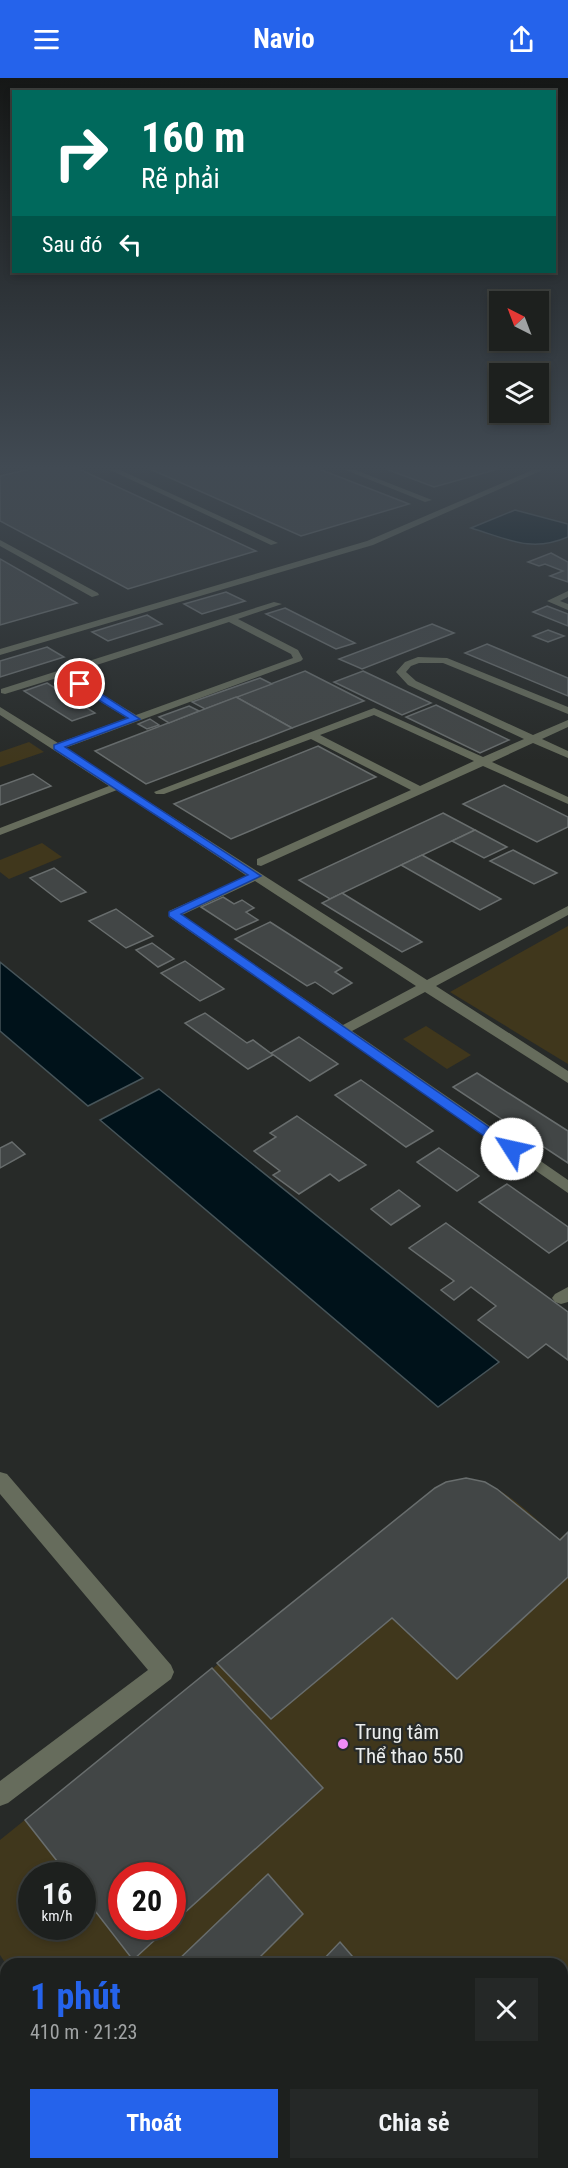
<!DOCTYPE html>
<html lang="vi">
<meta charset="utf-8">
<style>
:root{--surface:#1d201e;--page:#252827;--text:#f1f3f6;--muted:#a0a3a4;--line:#3b3e3c;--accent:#2563eb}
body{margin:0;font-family:"Roboto Condensed",sans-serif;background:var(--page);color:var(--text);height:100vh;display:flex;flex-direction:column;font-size:22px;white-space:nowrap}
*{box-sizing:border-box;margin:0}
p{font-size:20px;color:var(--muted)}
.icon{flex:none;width:33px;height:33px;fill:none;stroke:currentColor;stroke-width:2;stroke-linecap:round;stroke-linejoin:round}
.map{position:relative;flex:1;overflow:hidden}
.side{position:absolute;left:0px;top:1880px;width:568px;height:212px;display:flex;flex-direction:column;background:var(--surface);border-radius:18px 18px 0 0;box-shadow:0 3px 9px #0003,0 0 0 2px var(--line)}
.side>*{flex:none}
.top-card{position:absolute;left:12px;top:12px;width:544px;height:183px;border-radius:0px;box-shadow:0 3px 9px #0003,0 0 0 2px var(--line);background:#00695c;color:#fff;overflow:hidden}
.needle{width:39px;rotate:318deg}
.tools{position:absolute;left:489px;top:213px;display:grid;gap:12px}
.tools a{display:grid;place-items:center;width:60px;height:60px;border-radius:0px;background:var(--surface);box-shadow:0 3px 9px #0003,0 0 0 2px var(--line);font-size:30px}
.speed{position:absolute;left:18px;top:1784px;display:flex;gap:12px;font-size:30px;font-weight:700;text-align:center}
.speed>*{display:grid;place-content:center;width:78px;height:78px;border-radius:50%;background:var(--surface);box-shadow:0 3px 9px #0003,0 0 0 2px var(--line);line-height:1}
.speed small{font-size:15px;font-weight:400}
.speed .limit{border:9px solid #d22;background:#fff;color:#111}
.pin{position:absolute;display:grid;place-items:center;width:51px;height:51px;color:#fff;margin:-26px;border:3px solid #fff;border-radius:50%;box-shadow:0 2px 6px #0007}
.me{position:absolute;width:66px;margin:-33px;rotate:305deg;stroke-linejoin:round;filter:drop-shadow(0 0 4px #0008)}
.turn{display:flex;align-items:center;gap:21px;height:126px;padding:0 30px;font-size:27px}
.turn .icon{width:78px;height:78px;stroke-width:2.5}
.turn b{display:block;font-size:42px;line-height:51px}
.then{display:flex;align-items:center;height:57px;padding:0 30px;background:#0003;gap:12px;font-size:22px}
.round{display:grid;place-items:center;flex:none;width:63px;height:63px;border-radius:0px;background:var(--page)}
.head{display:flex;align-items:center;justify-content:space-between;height:102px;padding:0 30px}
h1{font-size:36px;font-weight:700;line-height:45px;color:var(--accent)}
.primary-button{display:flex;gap:12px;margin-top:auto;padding:12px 30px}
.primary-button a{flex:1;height:69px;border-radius:0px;background:var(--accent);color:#fff;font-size:24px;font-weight:700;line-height:69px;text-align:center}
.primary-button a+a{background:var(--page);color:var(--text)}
header{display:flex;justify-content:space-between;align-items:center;height:78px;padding:0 30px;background:var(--accent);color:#fff;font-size:27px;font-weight:700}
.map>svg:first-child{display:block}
</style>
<header><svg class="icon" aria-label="menu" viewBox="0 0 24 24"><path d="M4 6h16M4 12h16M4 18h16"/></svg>Navio<svg class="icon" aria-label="share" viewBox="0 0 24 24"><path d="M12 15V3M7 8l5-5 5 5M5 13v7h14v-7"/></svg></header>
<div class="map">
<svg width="568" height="2090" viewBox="0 0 568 2090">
<rect width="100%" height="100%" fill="#272a28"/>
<g fill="#40371c" fill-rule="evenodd">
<path d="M29 664 44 674 0 689V674Z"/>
<path d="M42 765 62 779 9 801 0 794V782Z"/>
<path d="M568 848V986L450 914Z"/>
<path d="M426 948 471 977 447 991 403 961Z"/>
<path d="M466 1400C502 1404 533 1440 559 1461L568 1454V2003L563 2010 562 1886H6L0 1877V1762L435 1411 446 1404ZM32 1797H82V1848H32ZM122 1797H172V1848H122Z"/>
<path d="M140 2085H499L494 2090H143Z"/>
</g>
<g fill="#00121a" stroke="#465459" stroke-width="1.5">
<path d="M515 432 568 446V459C531 475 508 461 471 450Z"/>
<path d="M0 884 143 1000 88 1028 0 953Z"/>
<path d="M159 1011 499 1284 438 1329 100 1042Z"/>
</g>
<g fill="#424646" stroke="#686d6d" stroke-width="1.5">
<path d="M30 391H79L256 473 128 511 0 443V398Z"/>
<path d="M150 391H319L409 426 301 458Z"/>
<path d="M386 391H498L434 409Z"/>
<path d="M551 475 568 484V504L550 498 563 493 545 486 539 488 528 484Z"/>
<path d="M0 481 77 525 0 547Z"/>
<path d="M226 514 245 523 202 536 184 526Z"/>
<path d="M547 528 568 536V548L533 534Z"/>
<path d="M285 530 355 565 336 571 266 536Z"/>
<path d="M147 537 162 546 108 563 92 554Z"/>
<path d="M432 546 454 555 362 591 339 581Z"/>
<path d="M548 552 564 558 548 564 533 558Z"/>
<path d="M487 566 568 600V618L465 575Z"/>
<path d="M47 569 64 579 0 599V583Z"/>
<path d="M305 593 364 623 292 650 236 619Z"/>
<path d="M363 593 431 625 402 637 334 604Z"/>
<path d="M260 600 272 606 205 631 192 624Z"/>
<path d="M47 605 95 635 72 643 24 613Z"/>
<path d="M236 619 292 650 146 706 95 673Z"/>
<path d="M436 627 509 662 480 675 406 639Z"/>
<path d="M189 628 199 633 169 645 159 639Z"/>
<path d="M150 641 159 647 147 651 138 646Z"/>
<path d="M318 668 376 699 231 761 174 726Z"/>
<path d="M33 696 51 708 0 727V708Z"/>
<path d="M504 707 568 739V749L537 764 463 726Z"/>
<path d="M443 735 475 752 330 821 299 802Z"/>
<path d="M475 752 507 769 484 780 452 763Z"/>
<path d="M513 772 557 795 534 806 490 783Z"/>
<path d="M422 777 501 821 480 832 401 787Z"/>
<path d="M54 790 86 814 61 824 30 800Z"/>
<path d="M342 815 422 864 402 874 322 825Z"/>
<path d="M223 819 234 826 242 822 254 830 246 834 258 842 236 852 201 829Z"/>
<path d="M116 831 153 858 126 870 89 843Z"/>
<path d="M270 844 342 890 335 894 352 905 333 916 315 904 307 908 235 861Z"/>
<path d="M152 865 174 881 158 889 136 872Z"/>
<path d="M185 883 224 911 200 923 161 895Z"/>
<path d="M205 935 247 965 253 962 273 977 248 991 185 945Z"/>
<path d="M299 959 338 986 310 1003 271 975Z"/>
<path d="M477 995 568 1053V1085L453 1009Z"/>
<path d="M361 1002 433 1053 406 1069 335 1017Z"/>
<path d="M297 1038 366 1087 339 1103 330 1096 299 1116 273 1097 280 1093 254 1073 276 1059 270 1055Z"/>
<path d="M12 1064 25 1076 0 1090V1070Z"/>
<path d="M439 1070 479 1098 457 1113 417 1084Z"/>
<path d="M507 1106 568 1149V1162L549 1175 479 1124Z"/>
<path d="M399 1112 420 1128 391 1147 371 1131Z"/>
<path d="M446 1145 568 1234V1282L546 1266 528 1280 478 1242 496 1228 471 1209 454 1222 441 1212 454 1203 409 1170Z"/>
<path d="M466 1400 485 1404 497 1411 560 1462 568 1454V1499L457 1601 392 1540 271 1641 217 1585 435 1410 446 1404Z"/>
<path d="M212 1590 323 1710 172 1846V1797H122V1848H170L133 1882 82 1816V1797H68L25 1742Z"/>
<path d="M268 1796 303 1836 253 1886H174Z"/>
<path d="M340 1864 359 1886H319Z"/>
<path d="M176 2085H234L229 2090H180Z"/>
<path d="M280 2085H386L382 2090H276Z"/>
</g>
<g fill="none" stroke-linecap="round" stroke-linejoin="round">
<g fill="#666c5c" fill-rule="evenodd">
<path d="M108 391H118L278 465 271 467Z"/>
<path d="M343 391H353L432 422 425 424Z"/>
<path d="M535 391H545L373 467 0 577V571L367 463Z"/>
<path d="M0 462 98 515 99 517 92 519 0 468Z"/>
<path d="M568 513V519L560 523 568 526V532L547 523Z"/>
<path d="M274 524 282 526 238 541 298 572 303 581 301 583 65 670 427 902 568 828V837L436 908 568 993V1005L425 914 352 953 568 1102V1115L169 839V833L247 798 117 712 0 757V750L109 708 0 637V629L58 665 127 640 60 599 5 616 1 615V611ZM229 544 291 576 293 580 136 637 69 596ZM255 803 416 908 343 947 182 837Z"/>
<path d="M418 579 447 580 568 629V636L443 585H419L411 588 406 594 416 603 533 657 568 642V649L542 661 568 673V680L533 665 492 684 568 719V726L483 688 261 788 257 787V781L411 712 311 661 164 716H156L154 714 374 630 483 679 524 661 408 607 396 594 405 584ZM374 637 474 683 420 708 320 657Z"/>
<path d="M568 1209V1224L561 1226 555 1224 552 1220 555 1216Z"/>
<path d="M0 1394 7 1396 171 1587 174 1594 171 1601 8 1725 0 1728V1703L148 1592 0 1416Z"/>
<path d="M568 1942V1971L562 1974V1945Z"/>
<path d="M441 2085H470L468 2090H438Z"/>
</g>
</g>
<linearGradient id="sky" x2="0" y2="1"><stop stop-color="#151716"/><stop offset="0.57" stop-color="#414a53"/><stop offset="1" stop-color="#414a53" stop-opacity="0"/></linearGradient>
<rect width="568" height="683" fill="url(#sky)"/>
<path fill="#2563eb" stroke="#184099" stroke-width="1.5" d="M76 604H83L140 641 65 669 261 798 181 836 516 1068V1074H507L169 838V834L248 797 54 671V667L128 640 76 608Z"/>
<circle fill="#ee8bf8" stroke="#272a28" stroke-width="2" cx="343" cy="1666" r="6"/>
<g text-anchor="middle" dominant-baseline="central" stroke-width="4.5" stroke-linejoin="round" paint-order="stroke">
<g font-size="21" fill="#ebedec" stroke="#272a28" text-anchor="start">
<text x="355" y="1654">Trung tâm<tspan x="355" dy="24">Thể thao 550</tspan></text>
</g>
</g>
</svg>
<div class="tools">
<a><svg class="needle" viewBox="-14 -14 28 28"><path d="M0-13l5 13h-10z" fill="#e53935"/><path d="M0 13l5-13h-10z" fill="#a0a3a4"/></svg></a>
<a><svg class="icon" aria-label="layers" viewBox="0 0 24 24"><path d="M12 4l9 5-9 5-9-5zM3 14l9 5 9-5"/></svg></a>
</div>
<div class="speed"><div>16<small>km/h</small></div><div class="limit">20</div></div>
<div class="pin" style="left:80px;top:606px;background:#d93025"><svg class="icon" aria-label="arrive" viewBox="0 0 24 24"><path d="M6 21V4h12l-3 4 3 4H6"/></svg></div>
<svg class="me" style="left:512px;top:1071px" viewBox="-20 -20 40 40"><circle r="19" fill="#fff"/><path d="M0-13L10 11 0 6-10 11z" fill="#2563eb"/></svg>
<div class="top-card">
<div class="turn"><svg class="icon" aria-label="right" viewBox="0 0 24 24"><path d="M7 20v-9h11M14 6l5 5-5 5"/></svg><div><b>160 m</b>Rẽ phải</div></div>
<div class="then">Sau đó<svg class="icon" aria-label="left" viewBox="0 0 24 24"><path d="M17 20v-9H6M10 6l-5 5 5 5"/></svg></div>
</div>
<section class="side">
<div class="head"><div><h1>1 phút</h1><p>410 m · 21:23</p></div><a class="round"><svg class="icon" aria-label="close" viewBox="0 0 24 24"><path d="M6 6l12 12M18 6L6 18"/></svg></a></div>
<div class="primary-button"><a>Thoát</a><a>Chia sẻ</a></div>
</section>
</div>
